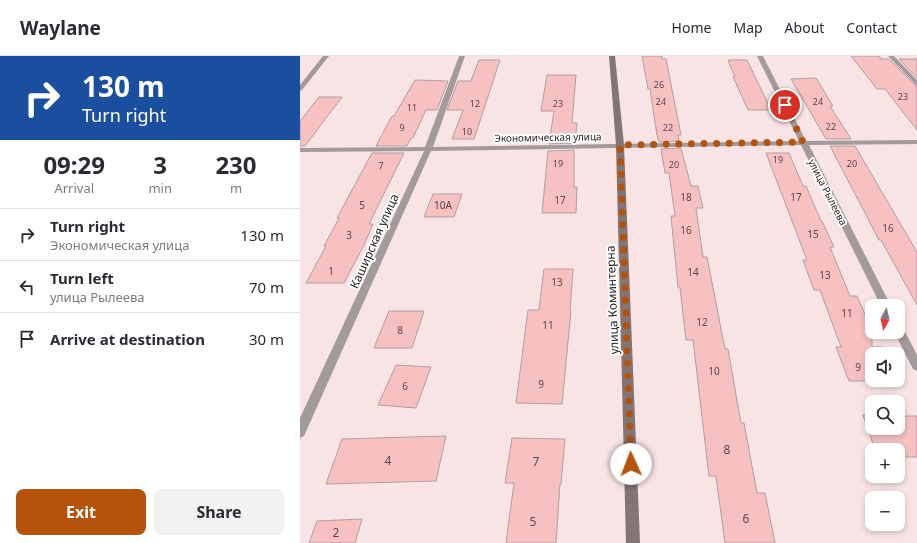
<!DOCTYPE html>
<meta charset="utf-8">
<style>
:root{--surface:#fff;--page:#f2f2f3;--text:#2b2b33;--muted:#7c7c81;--line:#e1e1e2;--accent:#b45309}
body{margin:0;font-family:"Noto Sans",sans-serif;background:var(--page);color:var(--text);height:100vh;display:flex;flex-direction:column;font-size:15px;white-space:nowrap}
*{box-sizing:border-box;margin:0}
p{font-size:13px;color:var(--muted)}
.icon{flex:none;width:22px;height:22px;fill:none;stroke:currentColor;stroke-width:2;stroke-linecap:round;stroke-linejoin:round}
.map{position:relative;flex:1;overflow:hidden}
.side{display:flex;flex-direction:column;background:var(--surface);width:300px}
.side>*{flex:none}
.hud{background:#1a4fa0;color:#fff;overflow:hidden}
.needle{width:26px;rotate:188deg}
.buttons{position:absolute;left:565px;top:243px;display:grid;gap:8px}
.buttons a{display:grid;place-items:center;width:40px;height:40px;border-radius:8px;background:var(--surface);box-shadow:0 2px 6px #0003;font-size:20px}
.pin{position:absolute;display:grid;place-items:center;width:34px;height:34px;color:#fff;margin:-17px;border:2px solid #fff;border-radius:50%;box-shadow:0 1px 4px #0007}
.me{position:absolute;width:44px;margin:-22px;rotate:358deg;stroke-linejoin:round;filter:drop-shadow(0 0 3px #0008)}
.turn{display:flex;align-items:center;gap:14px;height:84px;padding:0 16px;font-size:18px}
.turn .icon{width:52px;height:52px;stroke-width:2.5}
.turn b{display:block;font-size:28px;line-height:34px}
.eta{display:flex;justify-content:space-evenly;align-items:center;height:68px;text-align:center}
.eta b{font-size:24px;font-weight:700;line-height:28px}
.action{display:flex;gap:8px;margin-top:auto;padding:8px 16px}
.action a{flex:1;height:46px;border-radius:8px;background:var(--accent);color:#fff;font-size:16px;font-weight:700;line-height:46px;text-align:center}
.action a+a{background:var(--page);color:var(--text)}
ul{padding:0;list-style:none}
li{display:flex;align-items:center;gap:12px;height:52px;padding:0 16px;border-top:1px solid var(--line)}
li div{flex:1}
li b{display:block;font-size:15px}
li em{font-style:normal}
header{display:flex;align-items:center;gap:24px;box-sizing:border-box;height:56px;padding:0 20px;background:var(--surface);border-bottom:1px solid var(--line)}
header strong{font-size:19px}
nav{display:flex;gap:22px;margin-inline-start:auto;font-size:14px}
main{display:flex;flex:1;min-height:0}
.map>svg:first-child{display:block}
</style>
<header>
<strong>Waylane</strong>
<nav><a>Home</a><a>Map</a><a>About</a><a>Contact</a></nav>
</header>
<main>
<section class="side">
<div class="hud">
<div class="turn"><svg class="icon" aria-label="right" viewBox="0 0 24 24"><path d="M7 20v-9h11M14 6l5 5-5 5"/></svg><div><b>130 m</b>Turn right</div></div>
</div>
<div class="eta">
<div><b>09:29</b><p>Arrival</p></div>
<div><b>3</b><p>min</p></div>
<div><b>230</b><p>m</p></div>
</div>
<ul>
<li><svg class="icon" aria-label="right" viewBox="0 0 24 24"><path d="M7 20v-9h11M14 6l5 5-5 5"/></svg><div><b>Turn right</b><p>Экономическая улица</p></div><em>130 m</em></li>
<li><svg class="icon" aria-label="left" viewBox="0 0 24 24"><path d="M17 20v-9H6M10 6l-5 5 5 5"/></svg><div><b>Turn left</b><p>улица Рылеева</p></div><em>70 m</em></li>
<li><svg class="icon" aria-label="arrive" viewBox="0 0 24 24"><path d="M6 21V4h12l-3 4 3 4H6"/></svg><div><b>Arrive at destination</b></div><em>30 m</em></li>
</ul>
<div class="action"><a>Exit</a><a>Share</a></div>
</section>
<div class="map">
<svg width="617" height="487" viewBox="0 0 617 487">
<rect width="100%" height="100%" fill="#f8e4e4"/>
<g fill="#f7c0c1" stroke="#b19f9f">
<path d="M342 0H362V3H366L381 79H378L379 85 359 86 357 79 350 33H348Z"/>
<path d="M551 0H579L581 3H589L617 31V74L585 33H577Z"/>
<path d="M599 3H617V22Z"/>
<path d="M179 4H200L174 83H152L163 54H147L158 25H171Z"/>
<path d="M428 4H447L471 54H448L433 21H435Z"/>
<path d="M247 19H276L272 67H277L275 87 249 88 254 55H241Z"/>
<path d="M516 22 533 50H530L551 83H526L491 23Z"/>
<path d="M115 24 148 25 137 54H126L113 82H111L107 90H76L92 60H94Z"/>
<path d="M19 41H42L5 90H0V65Z"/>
<path d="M530 90H555L617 196V249L581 184H579Z"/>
<path d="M381 92 391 130H398L403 152H396L403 201H407L425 293H428L441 367H444L457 437H465L475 487H425L416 420H409L393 284H386L380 231H378L371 160H375L369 117H365L361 93Z"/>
<path d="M274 94V131H277L276 157H242L248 95Z"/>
<path d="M72 97H104L69 168H73L64 189 44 227H6L26 190H24L39 162H37Z"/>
<path d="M466 97H489L503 130H506L521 165H522L534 191H530L550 240H557L572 274V291H582L586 298H572V324L598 325H549L536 291H541L520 234H514L503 204H507Z"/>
<path d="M133 138H162L154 161H124Z"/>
<path d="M244 213H273L270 255H271L262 348 216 347 228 254H239Z"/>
<path d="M89 255H124L112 292H74Z"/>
<path d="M96 309 131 311 116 352 78 349Z"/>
<path d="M563 359H572V372H598V360H617V401H598V394H575Z"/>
<path d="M146 380 136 425 26 428 42 383Z"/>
<path d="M212 382 265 383 261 428H260L256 487H206L214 427H205Z"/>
<path d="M62 463 55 487H9L17 465Z"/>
</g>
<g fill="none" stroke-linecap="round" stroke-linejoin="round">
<g fill="#a39b9b" fill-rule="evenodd">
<path d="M23 0H29L2 34 0 35V29Z"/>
<path d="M159 0H165L133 91 499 85 457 0H463L506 85 617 84V88L509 89 591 250H581L501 89 131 95 4 380 0 382V362L124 95 0 96V92L125 91Z"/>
<path d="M588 0H594L617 24V30Z"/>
<path d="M598 269 602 270 617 299V315L613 313 594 276H598Z"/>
</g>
<path fill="#817575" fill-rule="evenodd" d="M309 0H315L324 89 340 487H326L316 89Z"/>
</g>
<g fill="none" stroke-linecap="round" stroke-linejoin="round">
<path stroke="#b45309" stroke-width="7" stroke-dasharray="0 12.6" d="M331 408 320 89 503 86 485 49"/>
</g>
<g text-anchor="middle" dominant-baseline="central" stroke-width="4" stroke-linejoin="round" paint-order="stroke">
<g font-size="9" fill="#5a4647">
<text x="359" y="28">26</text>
<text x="603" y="40">23</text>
<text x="361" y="45">24</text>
<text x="518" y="45">24</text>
<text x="175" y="47">12</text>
<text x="258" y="47">23</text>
<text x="112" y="51">11</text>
<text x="531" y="70">22</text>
<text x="102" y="71">9</text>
<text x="368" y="71">22</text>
<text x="167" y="75">10</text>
<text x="478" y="103">19</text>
<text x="258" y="107">19</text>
<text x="552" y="107">20</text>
<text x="374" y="108">20</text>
<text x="81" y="109">7</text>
</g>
<g font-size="10" fill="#251e1e" stroke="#fff">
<text transform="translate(248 81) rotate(-1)">Экономическая улица</text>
<text transform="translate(528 136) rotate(63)">улица Рылеева</text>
</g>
<g font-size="10" fill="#5a4647">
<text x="386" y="141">18</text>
<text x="496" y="141">17</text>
<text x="260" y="144">17</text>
<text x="62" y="149">5</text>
<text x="143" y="149">10А</text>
<text x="588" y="172">16</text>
<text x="386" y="174">16</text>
<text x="513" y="178">15</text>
<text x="49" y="179">3</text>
<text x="31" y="215">1</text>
<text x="393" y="216">14</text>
<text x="525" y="219">13</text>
<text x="257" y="226">13</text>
<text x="547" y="257">11</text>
<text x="402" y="266">12</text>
<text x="248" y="269">11</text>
<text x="100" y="274">8</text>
<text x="558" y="311">9</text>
<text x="414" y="315">10</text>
<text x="241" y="328">9</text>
<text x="105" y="330">6</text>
</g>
<g font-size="12" fill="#251e1e" stroke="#fff">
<text transform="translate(74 185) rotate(-66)">Каширская улица</text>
<text transform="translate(312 244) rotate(-92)">улица Коминтерна</text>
</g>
<g font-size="12" fill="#5a4647">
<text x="427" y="393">8</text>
<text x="88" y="404">4</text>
<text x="236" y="405">7</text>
<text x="446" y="462">6</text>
<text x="233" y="465">5</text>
<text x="36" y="476">2</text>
</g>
</g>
</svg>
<div class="buttons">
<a><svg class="needle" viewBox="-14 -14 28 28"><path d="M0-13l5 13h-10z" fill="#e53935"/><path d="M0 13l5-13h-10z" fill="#7c7c81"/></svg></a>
<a><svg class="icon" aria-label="sound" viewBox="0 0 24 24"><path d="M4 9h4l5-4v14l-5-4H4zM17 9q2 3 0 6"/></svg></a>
<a><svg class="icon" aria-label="search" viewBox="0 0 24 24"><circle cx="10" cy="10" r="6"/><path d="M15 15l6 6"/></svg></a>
<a>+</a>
<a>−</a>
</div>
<div class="pin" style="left:485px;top:49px;background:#d93025"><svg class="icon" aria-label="arrive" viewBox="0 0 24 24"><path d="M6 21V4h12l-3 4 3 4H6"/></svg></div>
<svg class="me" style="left:331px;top:408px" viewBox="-20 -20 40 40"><circle r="19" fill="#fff"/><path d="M0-13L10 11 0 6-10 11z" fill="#b45309"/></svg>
</div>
</main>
